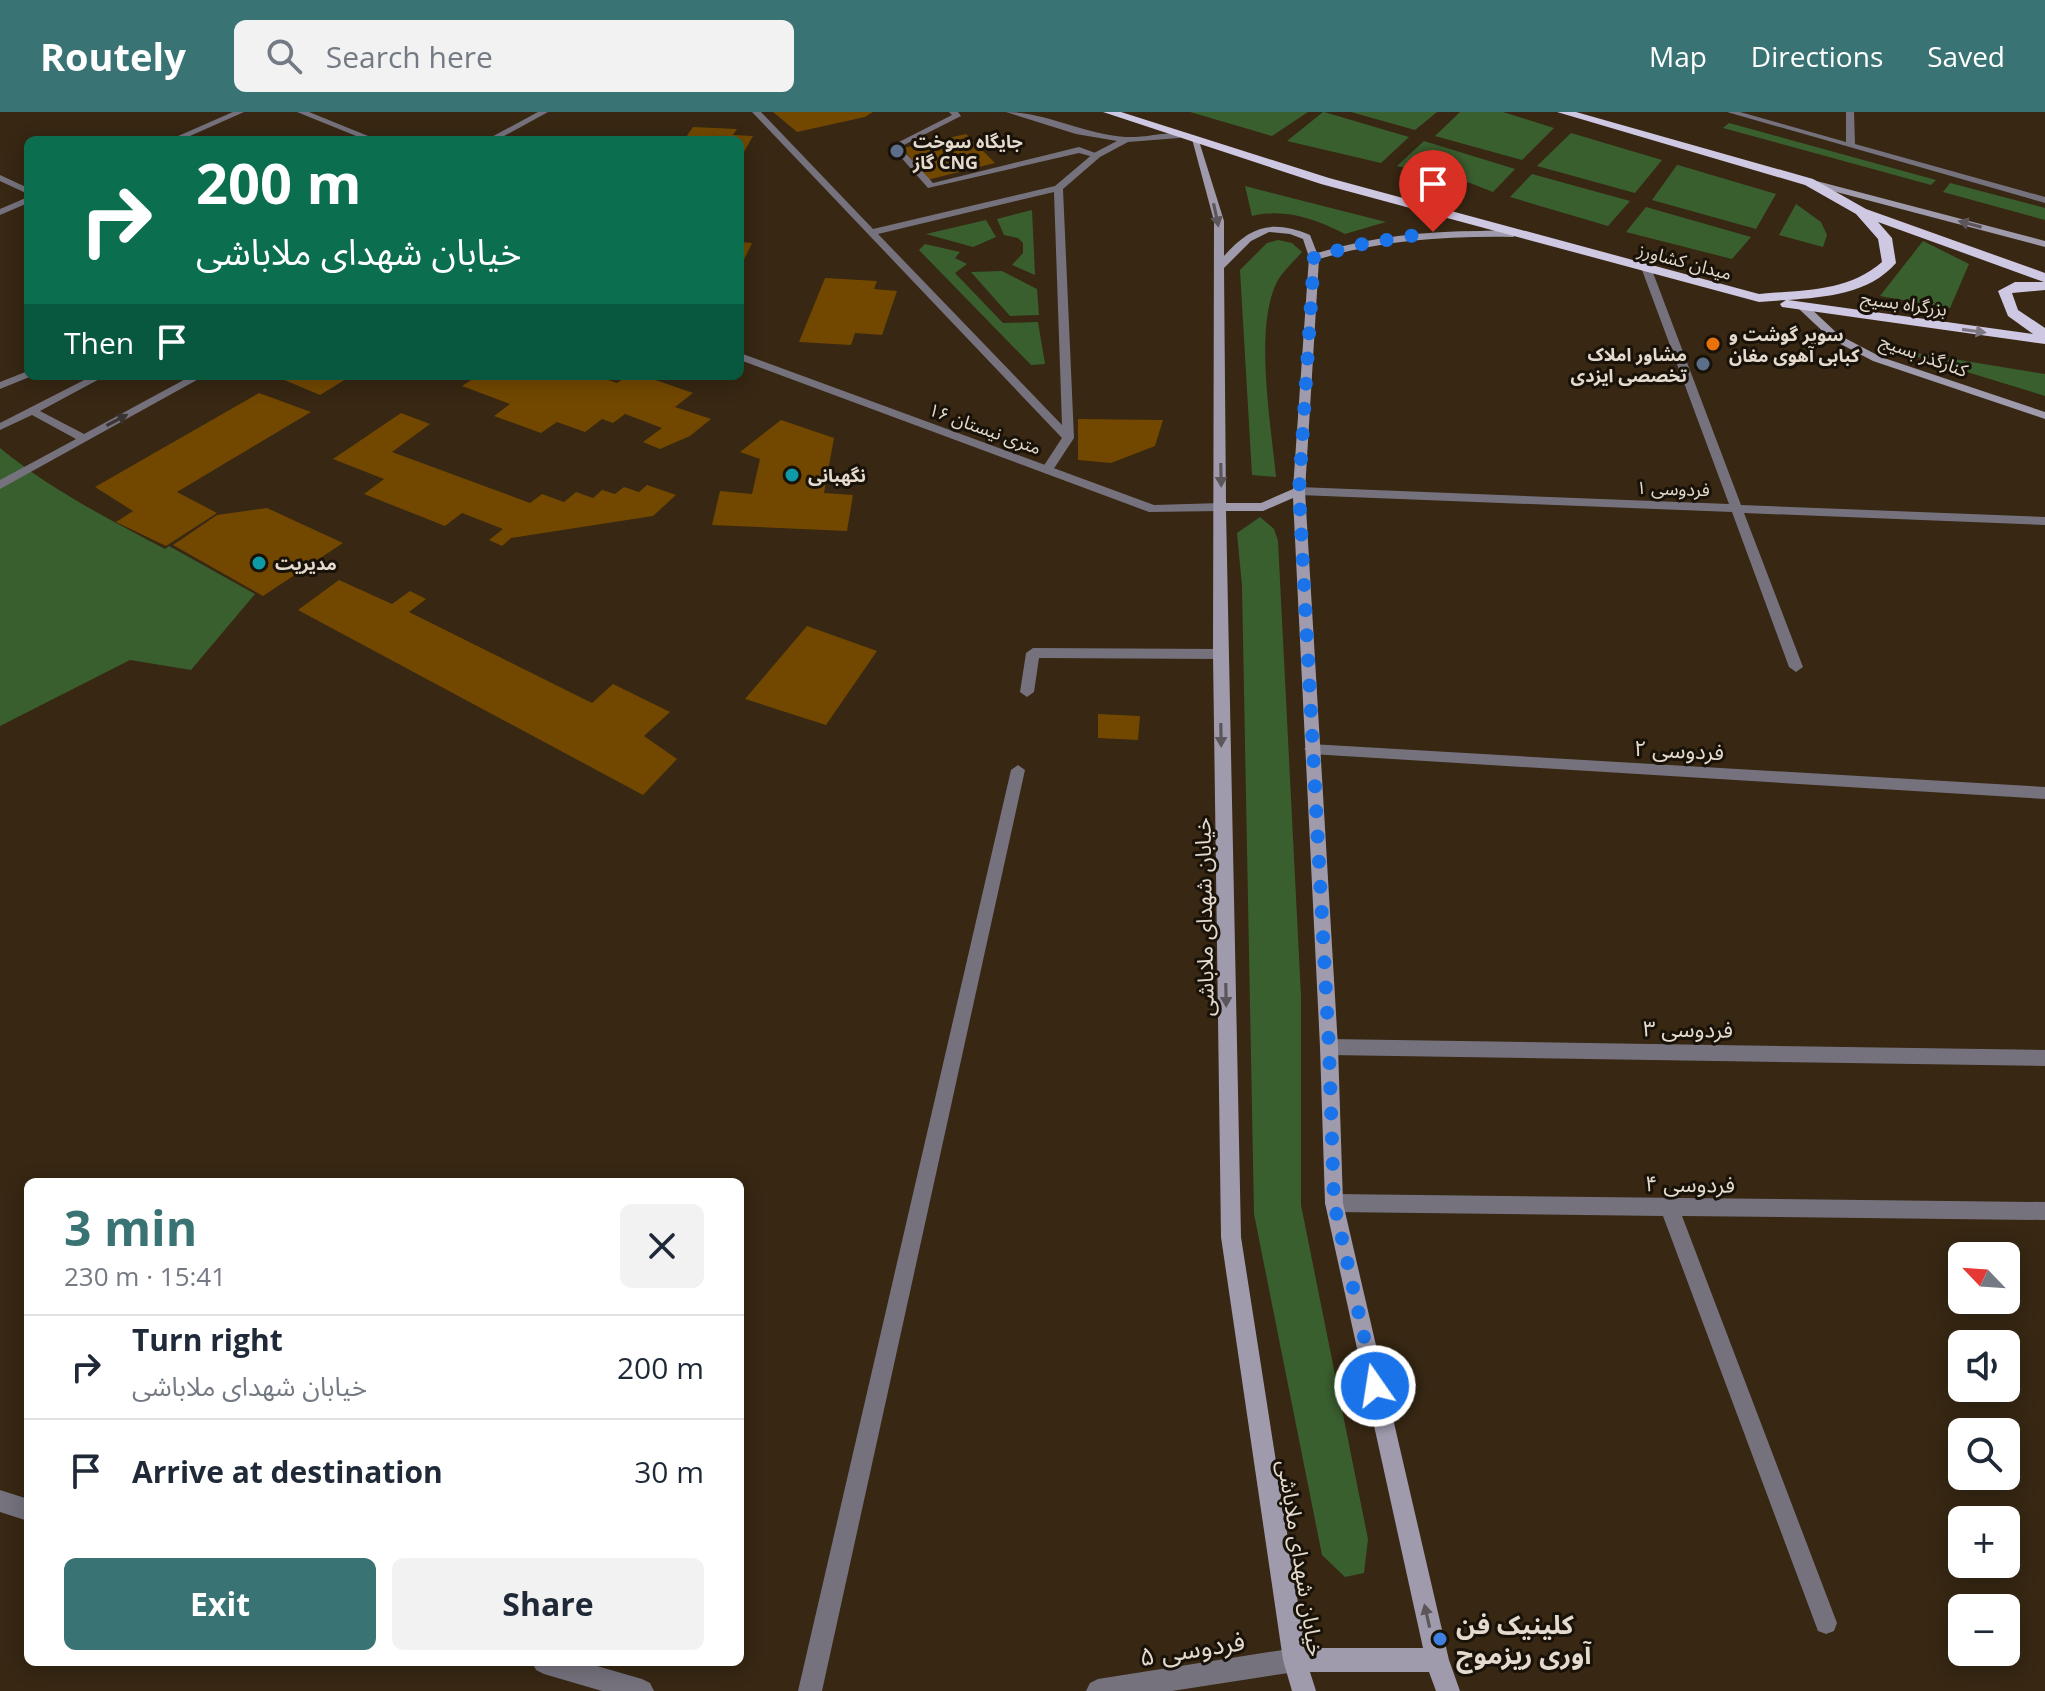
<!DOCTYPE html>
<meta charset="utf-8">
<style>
:root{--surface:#fff;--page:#f2f2f3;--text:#1f2937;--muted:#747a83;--line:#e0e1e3;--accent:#3a7373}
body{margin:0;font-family:"Open Sans","Noto Sans Arabic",sans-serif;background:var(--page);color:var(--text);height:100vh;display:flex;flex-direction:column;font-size:30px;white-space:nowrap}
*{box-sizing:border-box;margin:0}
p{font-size:26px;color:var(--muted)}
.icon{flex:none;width:44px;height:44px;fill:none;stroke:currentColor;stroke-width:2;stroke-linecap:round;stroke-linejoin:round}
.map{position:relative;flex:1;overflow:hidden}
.sheet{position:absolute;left:24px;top:1066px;width:720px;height:488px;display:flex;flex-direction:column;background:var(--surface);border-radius:12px;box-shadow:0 4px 20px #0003}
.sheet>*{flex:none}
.guide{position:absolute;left:24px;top:24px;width:720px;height:244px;border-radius:12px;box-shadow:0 4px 20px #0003;background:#0b6e4f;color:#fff;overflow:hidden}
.needle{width:52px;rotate:295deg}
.controls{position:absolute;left:1948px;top:1130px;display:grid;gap:16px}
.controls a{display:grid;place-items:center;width:72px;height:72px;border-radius:12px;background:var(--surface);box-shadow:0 4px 20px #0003;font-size:40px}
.pin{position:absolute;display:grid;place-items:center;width:68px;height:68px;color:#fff;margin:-82px -34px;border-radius:50% 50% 50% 0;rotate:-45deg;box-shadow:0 0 8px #0007}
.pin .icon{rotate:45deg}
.me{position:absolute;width:88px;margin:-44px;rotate:347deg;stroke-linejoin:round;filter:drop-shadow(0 0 6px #0008)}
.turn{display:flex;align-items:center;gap:28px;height:168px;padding:0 40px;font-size:36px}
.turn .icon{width:104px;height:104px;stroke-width:2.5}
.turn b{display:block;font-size:56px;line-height:68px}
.then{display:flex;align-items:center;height:76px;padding:0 40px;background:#0003;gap:16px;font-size:30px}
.round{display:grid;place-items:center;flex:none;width:84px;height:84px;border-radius:12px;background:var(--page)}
.summary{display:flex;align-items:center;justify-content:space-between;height:136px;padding:0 40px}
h1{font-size:48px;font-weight:700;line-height:60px;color:var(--accent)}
.cta{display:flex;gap:16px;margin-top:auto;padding:16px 40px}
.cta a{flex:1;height:92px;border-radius:12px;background:var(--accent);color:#fff;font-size:32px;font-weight:700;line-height:92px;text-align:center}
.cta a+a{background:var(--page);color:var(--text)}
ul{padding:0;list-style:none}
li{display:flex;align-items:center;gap:24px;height:104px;padding:0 40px;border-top:2px solid var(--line)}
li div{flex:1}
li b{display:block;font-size:30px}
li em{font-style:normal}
header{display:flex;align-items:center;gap:48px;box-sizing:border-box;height:112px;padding:0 40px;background:var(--accent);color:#fff}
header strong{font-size:38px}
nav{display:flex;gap:44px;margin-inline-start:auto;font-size:28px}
.search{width:560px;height:72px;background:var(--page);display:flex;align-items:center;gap:20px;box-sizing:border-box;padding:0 28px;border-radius:12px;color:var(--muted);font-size:30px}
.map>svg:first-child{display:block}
</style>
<header>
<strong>Routely</strong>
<div class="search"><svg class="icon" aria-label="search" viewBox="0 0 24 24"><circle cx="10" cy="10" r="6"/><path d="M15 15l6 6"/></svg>Search here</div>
<nav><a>Map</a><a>Directions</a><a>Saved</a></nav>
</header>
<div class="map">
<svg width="2045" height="1579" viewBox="0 0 2045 1579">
<rect width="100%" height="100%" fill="#372713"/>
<g fill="#3a5f2f">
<path d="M1190 0H1308L1272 24Z"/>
<path d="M1323 0H1324L1409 25 1381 51 1287 29Z"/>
<path d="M1351 0H1437L1415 18Z"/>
<path d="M1460 0H1503L1554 16 1522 48 1435 24Z"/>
<path d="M1729 11 1936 68 1931 73 1723 16Z"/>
<path d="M1571 21 1662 48 1635 81 1537 54Z"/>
<path d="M1424 29 1515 57 1493 80 1470 71 1397 54Z"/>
<path d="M1677 53H1678L1776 82 1756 117 1652 88Z"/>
<path d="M1532 62 1630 89 1608 114 1510 85Z"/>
<path d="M1950 71 2045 96V108L1943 80Z"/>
<path d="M1245 74 1386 110 1345 122C1315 107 1285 96 1252 104Z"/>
<path d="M1796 92 1821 110 1827 123 1823 135 1779 123Z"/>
<path d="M1646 95 1751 125 1732 147 1626 120Z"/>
<path d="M1032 98 1035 163 1012 153 1023 141V131L1018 126 1004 123 997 107Z"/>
<path d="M986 108 996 125 973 135 926 122Z"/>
<path d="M1278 128 1292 131 1302 140C1293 150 1280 162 1275 174 1255 221 1271 313 1276 365L1252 363 1240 158 1267 131Z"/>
<path d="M1923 129 1969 152 1950 196 1880 184Z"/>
<path d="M925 132 960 140 955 146 967 152 955 161 1003 211 1038 210 1045 252 1031 253 919 138Z"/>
<path d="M1002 159 1037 177 1039 203 1010 204 971 160Z"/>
<path d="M1892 237 2045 262V284Z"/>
<path d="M0 336C50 377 108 407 165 437L169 434 255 482 191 558 130 548 0 614Z"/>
<path d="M1260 405 1274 417 1278 429 1301 884V1093L1368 1427 1364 1461 1345 1465 1322 1443 1254 1102 1242 474 1237 421Z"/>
</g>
<g fill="#724800">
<path d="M773 0H873L865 5 797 20Z"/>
<path d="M693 15 737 17 733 23 753 24 740 47V28H684Z"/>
<path d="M966 22 995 51 927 68 903 36Z"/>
<path d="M740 130 752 131 740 156Z"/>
<path d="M825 166 877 169 874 177 897 179 882 223 855 221 851 233 799 230Z"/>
<path d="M275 264H351L320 283Z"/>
<path d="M477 264H597L617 271 627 264H644L693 281 675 295 711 307 690 324 660 337 643 330 662 316 625 302 613 311 602 307 585 320 557 310 541 321 494 304 510 292 462 274Z"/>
<path d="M259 281 311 300 177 380 217 401 166 434 116 410 133 399 95 375Z"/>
<path d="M401 301 430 312 392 340 530 391 542 382 564 390 576 380 593 386 602 378 615 382 624 375 639 380 647 373 676 383 653 404 511 426 502 434 489 428 503 417 462 401 445 414 364 382 384 367 333 347Z"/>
<path d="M1078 307 1163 308 1155 334 1111 351 1078 348Z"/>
<path d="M781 308 834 326 824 381 853 383 847 419 712 413 720 379 752 382 760 347 740 340Z"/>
<path d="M267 396 343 431 263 484 173 433 217 403Z"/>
<path d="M339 468 392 492 410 479 426 487 409 500 592 591 613 572 670 600 644 624 677 647 643 683 298 498Z"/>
<path d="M807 514 877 539 826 613 745 587Z"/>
<path d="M1098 602 1140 604 1138 628 1098 626Z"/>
</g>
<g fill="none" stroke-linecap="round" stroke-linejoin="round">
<g fill="#75727e" fill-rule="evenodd">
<path d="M949 0H958L961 4 900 35 933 71 1079 35 1101 43 1097 46 1079 41 928 76 891 34 952 3Z"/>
<path d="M92 264H105L40 299 84 322 191 264H204L0 377V368L76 327 32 303 0 318V311Z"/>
</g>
<g fill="#75727e" fill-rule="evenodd">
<path d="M233 0H244L181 28H169Z"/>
<path d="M538 0H548L497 28H486Z"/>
<path d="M752 0H761L873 117 1055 74 1094 41 1117 29 1076 22 1006 0C1046 0 1084 22 1125 25 1144 26 1163 20 1182 21L1183 23 1179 26 1128 30 1100 45 1063 77 1074 326 1051 361 1047 362 1041 358 1062 326ZM1054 80 1062 313 878 122Z"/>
<path d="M1727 0H1740L1846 30V0H1854L1855 32 2045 85V91Z"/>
<path d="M0 63 28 76V82L0 69Z"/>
<path d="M28 85V91L0 103V97Z"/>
<path d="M1647 155 1652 158 1741 393 2045 405V413L1744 401 1803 555 1796 560 1789 555 1732 400 1299 383 1293 379 1299 375 1729 392 1642 158Z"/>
<path d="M28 259V264H32L0 277V270Z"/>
<path d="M1033 536 1220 537 1227 542 1220 547 1039 546 1034 580 1027 585 1020 580 1026 541Z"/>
<path d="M1311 632 2045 675V687L1311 642 1304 637Z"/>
<path d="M1018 653 1025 658 822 1579H798L1011 658Z"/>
<path d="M1329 927 2045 938V954L1329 943 1323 940 1320 935 1323 930Z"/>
<path d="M1334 1082 2045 1090V1108L1682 1104 1837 1511 1834 1519 1826 1522 1818 1519 1815 1511 1663 1104 1334 1100 1327 1097 1325 1091 1327 1085Z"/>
<path d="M0 1378 28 1387V1409L0 1400Z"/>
<path d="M1295 1536 1303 1540 1307 1548 1303 1556 1295 1560 1172 1579H1086L1090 1571 1098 1567Z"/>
<path d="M532 1550H583L642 1567 650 1571 654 1579H602L544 1562 536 1558Z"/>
</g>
<g fill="#75727e" fill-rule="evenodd">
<path d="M297 0H309L378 28H366Z"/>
<path d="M740 241 1154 393 1221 391 1227 395 1221 399 1149 400 740 248Z"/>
</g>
<g fill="#9f9bad" fill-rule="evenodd">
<path d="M1192 27 1199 29 1224 109V144C1251 113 1273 108 1310 123L1317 141C1371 125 1425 119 1481 119 1493 119 1508 117 1518 122L1513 125C1446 124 1383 128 1319 147L1305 379 1338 935 1343 1091 1449 1548 1460 1579H1436L1429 1560H1310L1316 1579H1292L1283 1548 1221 1125 1213 542 1214 109ZM1269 120 1290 122 1303 127 1309 145 1293 377 1261 391H1226L1224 156 1251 129ZM1293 386 1320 935 1325 1091 1423 1536H1305L1241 1125 1226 399H1263Z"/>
<path d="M1809 67 2045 129V135L1806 72V68Z"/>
<path d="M1799 193H1807L1839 223 1881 245 2045 300V307L1873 249 1831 227 1799 197Z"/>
</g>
<path fill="#cfc8e3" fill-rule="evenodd" d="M1103 0H1121L1329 66 1759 182C1802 178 1848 180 1882 150L1878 127 1856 102 1805 73 1557 0H1576L1813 67 1866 97 2045 161V178L2012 181 2018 198 2045 216V232L1782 195 1780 192 1786 188 1759 190 1321 72ZM1878 110 2044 170H2015L1998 179 2008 204 2033 222 1788 188C1826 185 1869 182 1896 151L1892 126Z"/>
</g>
<defs><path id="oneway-solid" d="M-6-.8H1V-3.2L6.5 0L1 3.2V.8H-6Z" transform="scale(2)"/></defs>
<g fill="#5c565b">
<use href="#oneway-solid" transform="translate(1216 103) rotate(78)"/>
<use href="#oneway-solid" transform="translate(1970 112) rotate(-165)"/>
<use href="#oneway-solid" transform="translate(1221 363) rotate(89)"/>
<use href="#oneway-solid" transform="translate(1221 623) rotate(89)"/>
<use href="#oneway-solid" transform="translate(1226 883) rotate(89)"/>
<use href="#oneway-solid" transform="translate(1427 1504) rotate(-103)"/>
</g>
<use fill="#7d7681" href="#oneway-solid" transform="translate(1974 219) rotate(8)"/>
<use fill="#393432" href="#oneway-solid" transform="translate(117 308) rotate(-28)"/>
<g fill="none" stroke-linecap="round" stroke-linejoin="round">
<path stroke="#1a73e8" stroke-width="14" stroke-dasharray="0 25.2" d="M1375 1274 1334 1091 1329 935 1299 379 1314 145 1357 133 1433 120"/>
</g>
<g fill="#5c6f8a" stroke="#191209" stroke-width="3">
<circle cx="897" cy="39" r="8"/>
<circle cx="1703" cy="252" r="8"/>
</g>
<circle fill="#e8710a" stroke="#191209" stroke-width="3" cx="1713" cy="232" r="8"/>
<g fill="#0f9aa8" stroke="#191209" stroke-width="3">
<circle cx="792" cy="363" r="8"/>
<circle cx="259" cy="451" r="8"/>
</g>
<circle fill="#3f7fe0" stroke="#191209" stroke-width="3" cx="1440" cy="1527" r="8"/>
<g text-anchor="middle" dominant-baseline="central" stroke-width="6" stroke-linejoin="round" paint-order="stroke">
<g font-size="18" font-weight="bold" fill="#e4dace" stroke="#191209" text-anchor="start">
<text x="913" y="29">جایگاه سوخت<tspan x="913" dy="21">گاز CNG</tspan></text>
<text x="1729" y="222">سوپر گوشت و<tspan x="1729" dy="21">کبابی آهوی مغان</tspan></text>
<text x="1687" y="242" text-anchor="end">مشاور املاک<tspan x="1687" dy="21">تخصصی ایزدی</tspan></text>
<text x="808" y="363">نگهبانی</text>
<text x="275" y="451">مدیریت</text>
</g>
<g font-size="18" fill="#e4dace" stroke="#191209">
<text transform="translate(1685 149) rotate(15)">میدان کشاورز</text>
<text transform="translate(1904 191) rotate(8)">بزرگراه بسیج</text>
<text transform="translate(1924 243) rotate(20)">کنارگذر بسیج</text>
<text transform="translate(985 316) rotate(20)">۱۶ متری نیستان</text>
<text transform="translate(1673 376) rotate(2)">فردوسی ۱</text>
</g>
<g font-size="22" fill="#e4dace" stroke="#191209">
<text transform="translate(1679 637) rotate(3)">فردوسی ۲</text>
<text transform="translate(1203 805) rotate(-91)">خیابان شهدای ملاباشی</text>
<text transform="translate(1688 916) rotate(1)">فردوسی ۳</text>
<text transform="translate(1690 1071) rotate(1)">فردوسی ۴</text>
<text transform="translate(1302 1446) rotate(81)">خیابان شهدای ملاباشی</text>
</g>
<g font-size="26" font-weight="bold" fill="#e4dace" stroke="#191209" text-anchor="start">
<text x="1456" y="1512">کلینیک فن<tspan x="1456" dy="30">آوری ریزموج</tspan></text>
</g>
<g font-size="26" fill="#e4dace" stroke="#191209">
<text transform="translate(1192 1536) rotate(-9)">فردوسی ۵</text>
</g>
</g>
</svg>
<div class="controls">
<a><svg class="needle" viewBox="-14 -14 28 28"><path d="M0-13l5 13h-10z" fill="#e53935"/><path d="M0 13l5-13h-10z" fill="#747a83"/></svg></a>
<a><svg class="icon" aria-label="sound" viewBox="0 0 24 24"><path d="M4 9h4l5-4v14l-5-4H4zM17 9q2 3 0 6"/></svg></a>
<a><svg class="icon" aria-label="search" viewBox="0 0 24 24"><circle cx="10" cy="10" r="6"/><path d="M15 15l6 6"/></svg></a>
<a>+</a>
<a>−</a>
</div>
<div class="pin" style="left:1433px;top:120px;background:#d93025"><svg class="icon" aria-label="arrive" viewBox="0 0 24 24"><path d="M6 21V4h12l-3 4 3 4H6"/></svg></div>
<svg class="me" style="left:1375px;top:1274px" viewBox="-20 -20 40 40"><circle r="17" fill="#1a73e8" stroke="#fff" stroke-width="3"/><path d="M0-11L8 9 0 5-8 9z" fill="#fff"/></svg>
<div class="guide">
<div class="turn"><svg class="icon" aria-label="right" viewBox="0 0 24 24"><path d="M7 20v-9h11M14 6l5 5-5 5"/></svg><div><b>200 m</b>خیابان شهدای ملاباشی</div></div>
<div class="then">Then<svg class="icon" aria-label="arrive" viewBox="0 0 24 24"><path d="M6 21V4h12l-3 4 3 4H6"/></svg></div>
</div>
<section class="sheet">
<div class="summary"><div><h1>3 min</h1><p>230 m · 15:41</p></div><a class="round"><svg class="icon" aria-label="close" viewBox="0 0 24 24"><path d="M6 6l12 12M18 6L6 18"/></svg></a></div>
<ul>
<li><svg class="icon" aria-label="right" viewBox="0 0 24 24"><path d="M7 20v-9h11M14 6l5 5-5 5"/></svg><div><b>Turn right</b><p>خیابان شهدای ملاباشی</p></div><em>200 m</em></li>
<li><svg class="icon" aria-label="arrive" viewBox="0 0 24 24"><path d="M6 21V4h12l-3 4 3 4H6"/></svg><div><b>Arrive at destination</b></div><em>30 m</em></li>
</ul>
<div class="cta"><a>Exit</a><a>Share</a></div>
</section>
</div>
